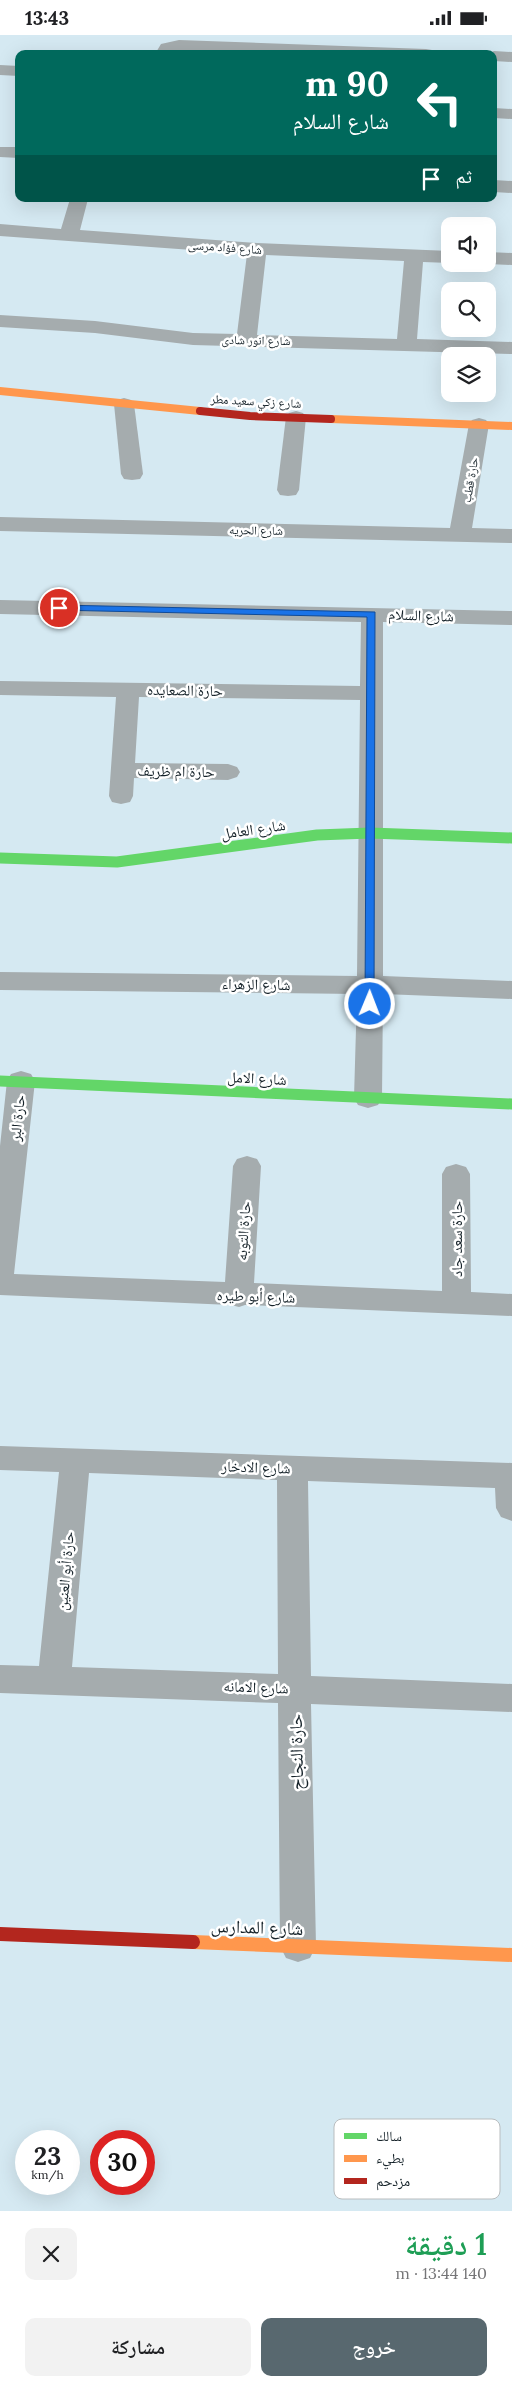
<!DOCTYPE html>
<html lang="ar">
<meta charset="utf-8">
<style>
:root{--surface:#fff;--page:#f2f2f2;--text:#202124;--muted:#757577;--accent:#58686f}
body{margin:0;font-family:Lora,"Noto Naskh Arabic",serif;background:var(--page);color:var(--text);direction:rtl;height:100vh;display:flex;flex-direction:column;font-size:19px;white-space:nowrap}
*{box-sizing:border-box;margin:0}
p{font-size:16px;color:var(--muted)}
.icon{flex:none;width:28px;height:28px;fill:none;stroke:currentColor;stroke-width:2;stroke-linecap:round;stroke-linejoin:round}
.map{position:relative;height:2176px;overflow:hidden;direction:ltr}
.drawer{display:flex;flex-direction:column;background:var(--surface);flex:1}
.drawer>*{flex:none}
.hud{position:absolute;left:15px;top:15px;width:482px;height:152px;border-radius:10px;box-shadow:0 5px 20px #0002;direction:rtl;background:#00695c;color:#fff;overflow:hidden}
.fabs{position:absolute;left:441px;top:182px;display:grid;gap:10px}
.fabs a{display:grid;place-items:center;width:55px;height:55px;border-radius:10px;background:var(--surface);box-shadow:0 5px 20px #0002;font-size:25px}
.speed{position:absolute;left:15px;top:2095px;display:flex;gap:10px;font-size:25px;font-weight:700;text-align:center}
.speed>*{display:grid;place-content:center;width:65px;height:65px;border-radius:50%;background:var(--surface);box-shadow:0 5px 20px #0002;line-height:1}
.speed small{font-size:12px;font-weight:400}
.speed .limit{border:8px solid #d22;background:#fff;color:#111}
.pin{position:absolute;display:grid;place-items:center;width:42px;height:42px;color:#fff;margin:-21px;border:2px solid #fff;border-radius:50%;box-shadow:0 1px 5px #0007}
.me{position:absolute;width:55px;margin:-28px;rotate:1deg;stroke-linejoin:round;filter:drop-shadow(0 0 4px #0008)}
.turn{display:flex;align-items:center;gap:18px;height:105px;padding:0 25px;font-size:22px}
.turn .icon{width:65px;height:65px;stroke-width:2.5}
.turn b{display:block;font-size:35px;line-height:42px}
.then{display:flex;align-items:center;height:48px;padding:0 25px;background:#0003;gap:10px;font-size:19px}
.round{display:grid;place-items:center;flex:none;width:52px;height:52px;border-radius:10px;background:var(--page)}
.overview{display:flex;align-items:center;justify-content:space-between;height:85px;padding:0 25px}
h1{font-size:30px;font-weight:600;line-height:38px;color:#1e9e55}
.primary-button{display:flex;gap:10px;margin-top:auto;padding:10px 25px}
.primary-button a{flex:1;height:58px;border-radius:10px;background:var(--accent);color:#fff;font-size:20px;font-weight:600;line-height:58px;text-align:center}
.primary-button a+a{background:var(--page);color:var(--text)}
.status{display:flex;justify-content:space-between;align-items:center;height:35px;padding:0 25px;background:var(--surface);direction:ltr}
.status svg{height:14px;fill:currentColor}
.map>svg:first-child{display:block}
</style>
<div class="status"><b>13:43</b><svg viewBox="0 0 49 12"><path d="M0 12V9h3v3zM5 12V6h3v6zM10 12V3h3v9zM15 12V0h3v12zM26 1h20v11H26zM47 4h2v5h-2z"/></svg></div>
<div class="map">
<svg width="512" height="2176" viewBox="0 0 512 2176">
<rect width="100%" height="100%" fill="#d5e9f2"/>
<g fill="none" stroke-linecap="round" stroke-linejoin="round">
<g fill="#a5acae" fill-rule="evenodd">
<path d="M179 5 426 14 432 15 435 19H277L179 15 173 19H155L161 9Z"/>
<path d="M494 16 512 17V27L494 26V19H487Z"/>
<path d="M0 30 19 31V41L0 40Z"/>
<path d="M494 73 512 74V84L494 83Z"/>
<path d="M0 112H19V123L0 122Z"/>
<path d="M494 145 512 146V158L494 157Z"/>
<path d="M70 164H88L80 195 257 208 450 216V228L423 227 417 304 512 307V319L193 310 95 298 0 292V280L95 286 193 298 237 299 247 219 0 201V189L61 194ZM266 220 404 226 397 304 257 300Z"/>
<path d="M488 217 512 218V230L488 229Z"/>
<path d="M124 363 131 365 134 369 143 439 140 444 132 445 124 444 121 439 114 369 117 365Z"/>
<path d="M296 376 303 378 306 382 299 455 296 460 288 461 280 460 277 455 286 382 289 378Z"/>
<path d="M479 383 486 385 489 389 472 493 512 494V508L0 496V482L450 493 469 389 472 385Z"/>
<path d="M0 565 512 576V590L383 587V941L512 946V964L383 959 382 1063 378 1070 368 1073 358 1070 354 1063 357 959 0 955V937L357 941 360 665 139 662 135 728 228 729 237 732 240 737 237 742 228 745 134 743 133 761 130 767 121 769 112 767 109 761 116 662 0 660V646L360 651 361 587 0 579Z"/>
<path d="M21 1036 31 1039 35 1046 14 1239 225 1247 233 1131 237 1124 247 1121 257 1124 261 1131 254 1248 442 1256V1139L446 1132 456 1129 466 1132 470 1139 471 1257 512 1259V1281L245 1270 239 1272 231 1270 0 1260V1111L7 1046 11 1039Z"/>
<path d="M0 1411 512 1428V1486L501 1482 496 1473 495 1453 308 1446 311 1641 512 1649V1677L311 1669 316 1911 310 1923 298 1927 286 1923 280 1911 278 1668 0 1658V1630L39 1631 59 1437 0 1435ZM89 1438 277 1445 278 1639 72 1632Z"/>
</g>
<g stroke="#63d668" stroke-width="11">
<path d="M0 823 117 827 317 800 370 798 512 803"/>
<path d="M0 1046 512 1069"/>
</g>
<g stroke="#ff974d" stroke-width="8">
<path d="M0 356 200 376"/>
<path d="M331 384 512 391"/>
</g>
<path stroke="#ff974d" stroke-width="14" d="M193 1907 512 1920"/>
<path stroke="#b3261e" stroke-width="8" d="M200 376 250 381 331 384"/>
<path stroke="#b3261e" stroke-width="14" d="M0 1899 193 1907"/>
</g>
<path fill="#1a73e8" stroke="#114b97" d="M59 570 375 577 374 972 370 973 365 969 367 582 55 575 54 573Z"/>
<g text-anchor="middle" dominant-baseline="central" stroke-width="5" stroke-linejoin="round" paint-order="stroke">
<g font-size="12" fill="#152229" stroke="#fff">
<text transform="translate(225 212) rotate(4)">شارع فؤاد مرسى</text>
<text transform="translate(256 305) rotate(1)">شارع انور شادى</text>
<text transform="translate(256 366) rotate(3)">شارع زكي سعيد مطر</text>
<text transform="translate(470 445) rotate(-80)">حارة قطب</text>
<text transform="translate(256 495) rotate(1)">شارع الحريه</text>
</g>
<g font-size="15" fill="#152229" stroke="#fff">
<text transform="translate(421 580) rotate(2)">شارع السلام</text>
<text transform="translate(185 655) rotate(1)">حارة الصعايده</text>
<text transform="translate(176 736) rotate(1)">حارة ام ظريف</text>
<text transform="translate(253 794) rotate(-8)">شارع العامل</text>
<text transform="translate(256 949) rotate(1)">شارع الزهراء</text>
<text transform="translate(257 1043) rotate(3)">شارع الامل</text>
<text transform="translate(17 1083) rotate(-84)">حارة البر</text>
<text transform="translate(243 1196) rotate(-86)">حارة التوبه</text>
<text transform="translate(456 1204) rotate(-90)">حارة سعد جاد</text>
<text transform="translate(256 1261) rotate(2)">شارع أبو طيره</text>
<text transform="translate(256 1432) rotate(2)">شارع الادخار</text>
<text transform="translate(65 1536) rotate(-85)">حارة أبو العنين</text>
<text transform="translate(256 1652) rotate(2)">شارع الامانه</text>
</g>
<g font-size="18" fill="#152229" stroke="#fff">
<text transform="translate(296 1717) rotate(-91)">حارة النجاح</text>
<text transform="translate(257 1892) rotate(2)">شارع المدارس</text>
</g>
</g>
<rect x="334" y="2084" width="166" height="80" rx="8" fill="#fff" stroke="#b9bdbf" stroke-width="1"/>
<rect x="344" y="2098" width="23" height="6" fill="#63d668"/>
<rect x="344" y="2120" width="23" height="7" fill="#ff974d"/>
<rect x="344" y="2143" width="23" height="6" fill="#b3261e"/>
<g font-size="14" fill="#152229">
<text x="376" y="2106">سالك</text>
<text x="376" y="2128">بطيء</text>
<text x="376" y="2151">مزدحم</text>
</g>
</svg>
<div class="fabs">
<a><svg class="icon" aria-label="sound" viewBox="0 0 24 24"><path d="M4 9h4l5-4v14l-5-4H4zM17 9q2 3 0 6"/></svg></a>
<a><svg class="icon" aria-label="search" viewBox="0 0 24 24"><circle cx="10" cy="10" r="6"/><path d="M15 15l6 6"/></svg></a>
<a><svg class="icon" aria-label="layers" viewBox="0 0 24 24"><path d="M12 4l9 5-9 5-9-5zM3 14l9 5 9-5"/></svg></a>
</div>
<div class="speed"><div>23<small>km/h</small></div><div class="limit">30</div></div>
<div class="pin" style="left:59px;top:573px;background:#d93025"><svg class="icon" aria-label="arrive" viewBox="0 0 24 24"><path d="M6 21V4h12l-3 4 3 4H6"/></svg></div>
<svg class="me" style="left:370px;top:969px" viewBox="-20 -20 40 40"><circle r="17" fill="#1a73e8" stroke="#fff" stroke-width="3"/><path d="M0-11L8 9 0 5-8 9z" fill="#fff"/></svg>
<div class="hud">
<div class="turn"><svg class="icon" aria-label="left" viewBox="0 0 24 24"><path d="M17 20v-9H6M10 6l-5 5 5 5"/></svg><div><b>90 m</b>شارع السلام</div></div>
<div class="then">ثم<svg class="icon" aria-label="arrive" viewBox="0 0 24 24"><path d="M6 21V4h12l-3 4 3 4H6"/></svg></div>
</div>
</div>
<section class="drawer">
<div class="overview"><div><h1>1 دقيقة</h1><p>140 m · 13:44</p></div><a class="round"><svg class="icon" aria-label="close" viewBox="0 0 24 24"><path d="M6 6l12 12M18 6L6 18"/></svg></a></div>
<div class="primary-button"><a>خروج</a><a>مشاركة</a></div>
</section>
